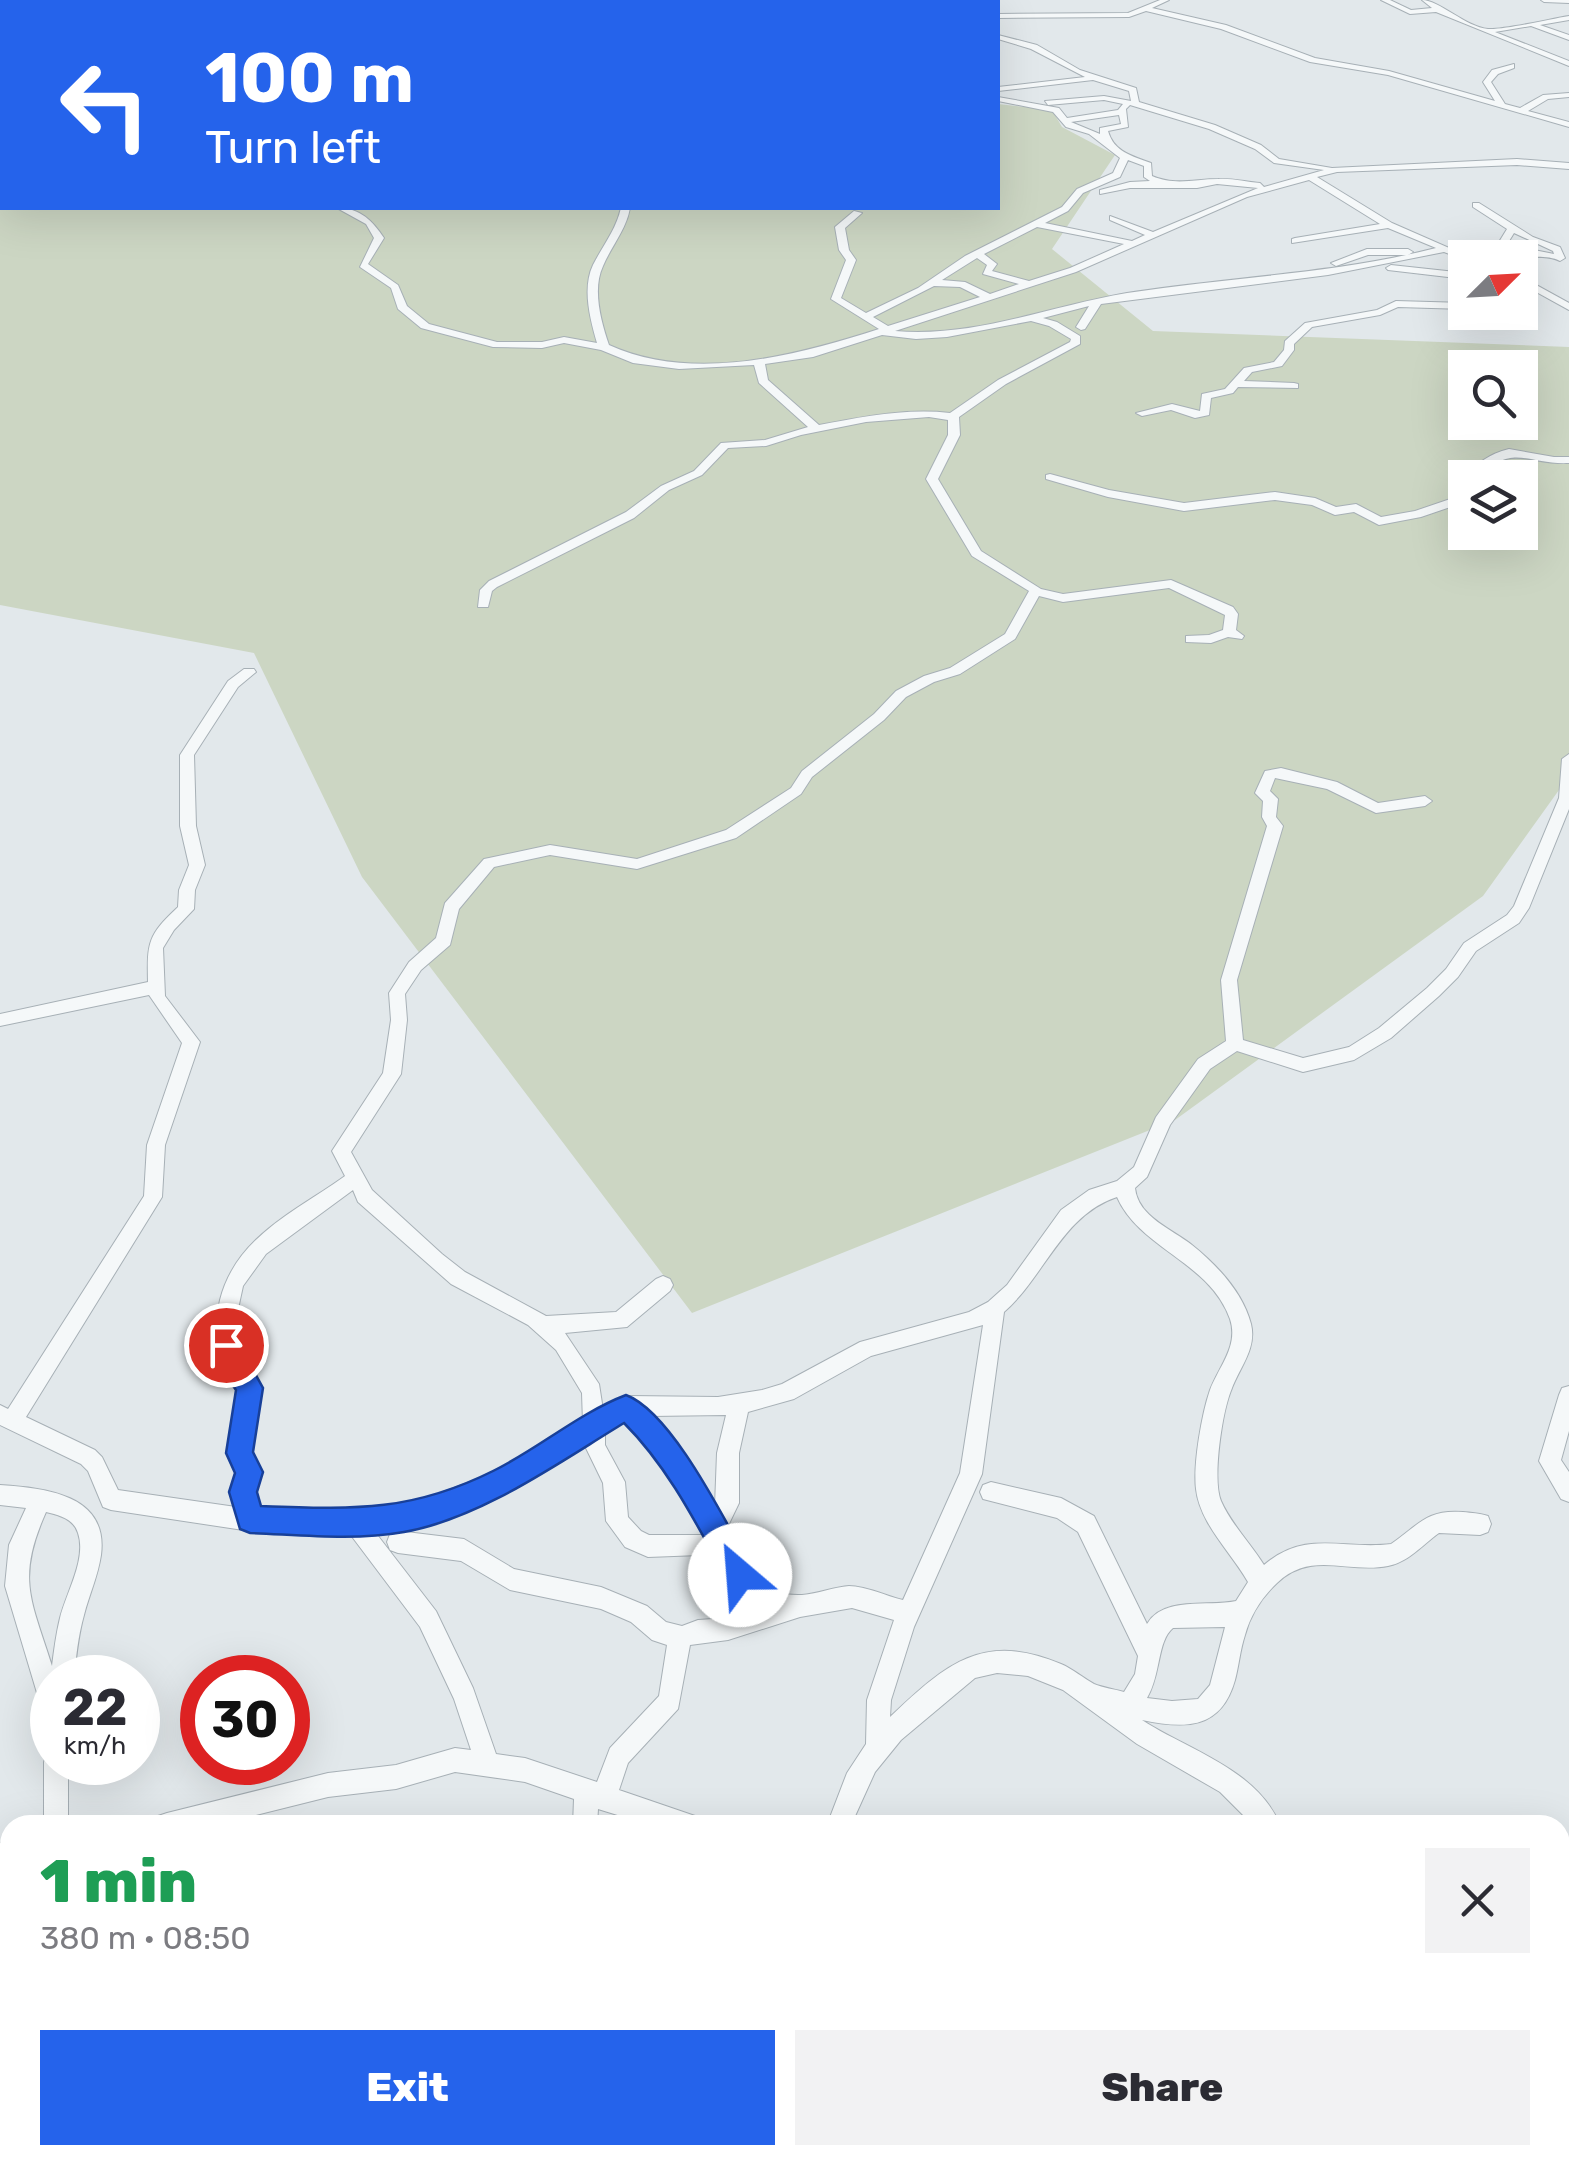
<!DOCTYPE html>
<meta charset="utf-8">
<style>
:root{--surface:#fff;--page:#f2f2f3;--text:#2b2b33;--muted:#7c7c81;--accent:#2563eb}
body{margin:0;font-family:Rubik,sans-serif;background:var(--page);color:var(--text);height:100vh;display:flex;flex-direction:column;font-size:38px;white-space:nowrap}
*{box-sizing:border-box;margin:0}
p{font-size:32px;color:var(--muted)}
.icon{flex:none;width:55px;height:55px;fill:none;stroke:currentColor;stroke-width:2;stroke-linecap:round;stroke-linejoin:round}
.map{position:relative;flex:1;overflow:hidden}
.panel{position:absolute;left:0px;top:1815px;width:1570px;height:350px;display:flex;flex-direction:column;background:var(--surface);border-radius:30px 30px 0 0;box-shadow:0 10px 40px #0002}
.panel>*{flex:none}
.banner{position:absolute;left:0px;top:0px;width:1000px;height:210px;box-shadow:0 10px 40px #0002;background:#2563eb;color:#fff;overflow:hidden}
.needle{width:65px;rotate:66deg}
.controls{position:absolute;left:1448px;top:240px;display:grid;gap:20px}
.controls a{display:grid;place-items:center;width:90px;height:90px;border-radius:0px;background:var(--surface);box-shadow:0 10px 40px #0002;font-size:50px}
.speed{position:absolute;left:30px;top:1655px;display:flex;gap:20px;font-size:50px;font-weight:700;text-align:center}
.speed>*{display:grid;place-content:center;width:130px;height:130px;border-radius:50%;background:var(--surface);box-shadow:0 10px 40px #0002;line-height:1}
.speed small{font-size:25px;font-weight:400}
.speed .limit{border:15px solid #d22;background:#fff;color:#111}
.pin{position:absolute;display:grid;place-items:center;width:85px;height:85px;color:#fff;margin:-42px;border:5px solid #fff;border-radius:50%;box-shadow:0 2px 10px #0007}
.me{position:absolute;width:110px;margin:-55px;rotate:333deg;stroke-linejoin:round;filter:drop-shadow(0 0 8px #0008)}
.turn{display:flex;align-items:center;gap:35px;height:210px;padding:0 40px;font-size:45px}
.turn .icon{width:130px;height:130px;stroke-width:2.5}
.turn b{display:block;font-size:70px;line-height:85px}
.round{display:grid;place-items:center;flex:none;width:105px;height:105px;border-radius:0px;background:var(--page)}
.head{display:flex;align-items:center;justify-content:space-between;height:170px;padding:0 40px}
h1{font-size:60px;font-weight:800;line-height:75px;color:#1e9e55}
.action{display:flex;gap:20px;margin-top:auto;padding:20px 40px}
.action a{flex:1;height:115px;border-radius:0px;background:var(--accent);color:#fff;font-size:40px;font-weight:800;line-height:115px;text-align:center}
.action a+a{background:var(--page);color:var(--text)}
.map>svg:first-child{display:block}
</style>
<div class="map">
<svg width="1569" height="2165" viewBox="0 0 1569 2165">
<rect width="100%" height="100%" fill="#e2e8eb"/>
<path fill="#ccd6c3" fill-rule="evenodd" d="M998 104 1052 110 1062 127 1115 155 1052 249 1153 331 1569 347V776L1483 896 1175 1120 692 1313 362 877 254 653 0 605V143L2 141V208H998ZM1465 368H1520V422H1465ZM1465 478H1520V532H1465Z"/>
<g fill="none" stroke-linecap="round" stroke-linejoin="round">
<g stroke="#a7b0b6" stroke-width="2">
<g id="minor">
<path d="M0 0H8L0 3Z"/>
<path d="M1160 0H1169L1152 8 1226 25 1315 58 1389 71 1495 101 1483 82 1492 70 1514 64V68L1498 74 1491 82 1505 104 1520 108 1543 95 1569 93V97L1548 99 1528 111 1569 122V127L1388 75 1310 62 1221 29 1146 11 1129 17 998 18V14L1128 13Z"/>
<path d="M1381 0H1390L1411 10 1432 8 1422 0C1439 0 1466 27 1488 29 1505 30 1550 19 1569 16V20L1540 25 1569 35V40L1531 26 1495 32 1569 61V66L1436 12 1410 14Z"/>
<path d="M1541 0H1569V3L1544 2Z"/>
<path d="M998 35 1037 45 1080 70 1136 88 1139 102 1215 125 1261 145 1279 159 1332 168 1517 159 1569 163V169L1517 165 1337 172 1317 177 1392 223 1472 258H1465V260L1444 252 1328 275 1101 304 1085 329 1081 330 1076 327 1089 306 1043 318 1057 322 1080 336V344L1006 384 959 417 960 435 938 479 981 551 1041 589 1063 594 1171 580 1233 607 1238 614 1236 630 1244 636 1242 639 1228 637 1211 643 1186 642V636L1209 635 1223 630 1225 615 1169 588 1063 602 1039 596 1015 639 960 674 934 682 906 697 884 720 812 777 801 794 736 838 637 869 550 855 494 867 459 909 450 945 421 970 405 994 407 1020 401 1074 351 1152 372 1190 442 1254 465 1272 546 1316 616 1312 656 1279 663 1276 670 1279 673 1285 670 1291 627 1327 565 1333 599 1384 603 1410 628 1396 718 1397 762 1390 782 1384 860 1342 969 1312 988 1302 1007 1285 1061 1210 1089 1190 1117 1181 1134 1167 1156 1117 1198 1059 1226 1041 1221 980 1267 826 1262 817 1263 801 1255 793 1265 771 1281 768 1337 782 1378 803 1425 796 1432 801 1425 806 1376 813 1327 789 1275 778 1270 791 1278 799 1276 817 1283 826 1237 980 1243 1040 1303 1058 1349 1047 1379 1028 1427 988 1446 969 1464 943 1507 915 1514 906 1559 798 1562 759 1569 754V809L1529 908 1519 923 1476 951 1458 977 1439 996 1391 1038 1354 1060 1303 1072 1237 1051 1210 1069 1170 1125 1147 1177 1135 1188C1138 1217 1172 1229 1192 1245 1217 1265 1243 1293 1251 1324 1257 1348 1240 1367 1232 1388 1222 1411 1212 1479 1221 1501 1231 1524 1251 1544 1264 1565 1306 1529 1342 1550 1391 1544 1419 1525 1426 1509 1463 1512 1472 1513 1479 1513 1488 1516L1491 1524 1488 1532 1480 1535 1439 1533C1422 1545 1409 1562 1388 1566 1348 1574 1311 1550 1277 1583 1262 1597 1250 1616 1245 1635 1240 1650 1239 1665 1235 1680 1221 1730 1185 1729 1142 1720 1188 1750 1257 1769 1280 1825H1253L1220 1792 1137 1744 1063 1690 1028 1676 997 1673 975 1678 901 1740 875 1772 851 1825H827L847 1773 866 1744 867 1700 894 1620 852 1608 800 1617 728 1640 690 1645 678 1709 628 1763 619 1790 695 1816 698 1825H650L598 1809 597 1825H573L574 1799 525 1782 455 1772 396 1789 328 1797 216 1825H155L158 1816 167 1813 328 1773 396 1765 455 1748 471 1750 454 1699 420 1627 350 1534 250 1531 111 1510 103 1507 88 1471 81 1464 0 1425V1405L8 1409 144 1196 147 1145 182 1043 149 995 0 1026V1014L148 982C147 942 148 935 178 907L179 890 189 865 180 826V755L228 681 244 669H254L256 672 238 687 194 755 196 826 205 865 195 890 194 909 174 930 163 948 165 996 200 1042 165 1145 162 1197 26 1417 95 1450 102 1457 118 1490 236 1507 232 1492 238 1473 228 1453 239 1388C231 1374 220 1362 217 1347 214 1332 217 1314 220 1300 236 1236 297 1211 345 1176L332 1151 383 1073 391 1020 389 993 409 962 436 938 445 903 484 859 489 858 550 845 637 859 726 830 791 788 802 771 874 714 896 691 924 676 950 668 1005 634 1029 591 972 556 926 479 948 435V420L929 417 866 422 801 435 766 446 728 448 702 475 669 490 634 518 497 587 492 591 488 607H478L480 590 489 581 626 512 661 486 694 471 721 443 765 440 808 427 759 383 754 365 679 369 633 363 601 350 564 343 542 348 493 347 421 328 398 309 391 288 360 267 374 238 366 224 337 208C359 207 373 221 384 238L368 264 398 285 407 306 429 324 497 342H542L564 337 597 343C590 319 582 288 593 265 603 245 616 230 621 208H630C626 230 612 245 603 266 592 289 601 322 609 345 693 383 795 356 879 329L831 299 846 260 839 250 835 227 854 211 862 213 845 228 849 250 856 260 841 298 866 313 918 288 965 256 1062 207 1077 189 1113 173 1120 158 1089 134 1066 127 1053 112 998 101V97L1059 108 1067 118 1118 110 1123 104 1104 100 1048 105 1045 101 1104 96 1131 101 1129 91 1093 80 998 91V87L1085 77 1031 49 998 39ZM1130 105 1209 129 1255 149 1274 163 1324 170 1264 187 1260 183C1246 182 1232 178 1218 179 1195 179 1175 186 1152 176L1151 163C1132 156 1114 152 1108 131L1128 127 1126 109ZM1119 115 1121 124 1100 128V134L1071 122ZM1128 160 1144 166V177L1150 181 1130 182 1100 190V194L1130 188H1197L1217 184 1258 188 1153 232 1110 216V220L1145 235 1132 241 1045 223 1068 211 1083 193 1120 177ZM1309 180 1380 224 1295 238 1292 239V243L1388 228 1436 248C1334 274 1230 277 1127 293 1049 306 975 338 895 331L1076 272 1247 197ZM1037 227 1124 244 1070 268 1029 281 992 271 997 264 984 254ZM977 258 987 265 983 274 1019 284 990 294 965 282 942 280ZM934 286 960 287 980 297 888 326 873 317ZM1031 321 1049 326 1071 339 1070 342 998 380 950 413C906 408 862 417 819 425L768 380 765 364 813 357 882 335 916 339 947 337ZM353 1190 358 1202 451 1284 528 1325 556 1350 582 1393 583 1423 496 1472 404 1507 355 1512 258 1510 254 1492 260 1472 250 1452 259 1388 236 1343 238 1309 243 1286 266 1254ZM1117 1197C1140 1249 1210 1262 1230 1319 1239 1346 1219 1366 1210 1390 1202 1413 1193 1464 1196 1489 1200 1524 1231 1552 1248 1582L1236 1601C1208 1607 1163 1596 1147 1624L1094 1516 1061 1498 991 1482 983 1485 980 1492 983 1499 1057 1518 1078 1532 1138 1656 1135 1674 1124 1692C1115 1689 1103 1688 1094 1684 1083 1678 1073 1669 1061 1664 983 1631 946 1664 890 1717L891 1700 914 1627 982 1474 1004 1312C1045 1276 1062 1215 1117 1197ZM983 1325 960 1473 903 1600C886 1596 866 1586 849 1586 833 1587 818 1594 802 1595 753 1597 745 1565 727 1528L739 1503V1453L748 1412 794 1399 871 1356ZM726 1415 717 1453 715 1506 677 1447 651 1416ZM625 1419 662 1461 707 1535H649L641 1531 628 1517 625 1482 605 1445V1433ZM585 1446 603 1483 606 1521 625 1547 648 1557 700 1555 711 1558 746 1602 755 1609 728 1618 698 1620 682 1626 666 1622 647 1606 601 1587 514 1569 464 1539 398 1531 390 1534 387 1542 390 1550 398 1553 461 1561 510 1590 601 1609 631 1622 652 1640 667 1645 659 1696 610 1748 597 1782 525 1758 496 1754 473 1688 436 1611 375 1532C437 1525 533 1481 585 1446ZM1225 1627 1210 1685 1198 1699 1172 1701 1147 1698C1161 1675 1157 1641 1173 1628Z"/>
<path d="M1473 203H1479L1533 237 1560 247 1565 258 1560 261C1546 254 1525 258 1510 258L1529 249 1554 254 1553 251 1514 233 1506 246 1493 258H1483L1499 242 1507 229 1473 207Z"/>
<path d="M1367 249H1408L1413 252 1408 255H1368L1336 266 1331 263Z"/>
<path d="M1391 265 1465 273V279L1388 270 1386 268Z"/>
<path d="M1520 276 1569 303V310L1520 283Z"/>
<path d="M1396 301 1465 303V309L1398 307 1380 315 1312 327 1294 344V350L1282 366 1252 372 1244 381 1294 383 1298 384V388L1238 387 1233 393 1211 398 1209 415 1195 418 1171 410 1142 416 1136 413 1172 404 1200 411 1202 394 1225 389 1244 368 1274 362 1284 350 1285 341 1305 323 1377 310Z"/>
<path d="M1509 449 1554 457H1569V463C1526 465 1514 442 1477 478H1464C1477 463 1489 454 1509 449Z"/>
<path d="M1050 474 1109 490 1184 503 1275 492 1315 498 1336 507 1356 504 1381 517 1415 511 1465 494V502L1421 517 1379 525 1354 512 1335 515 1312 505 1275 500 1184 511 1108 497 1046 479V475Z"/>
<path d="M1569 1386V1431L1561 1460 1569 1472V1502L1561 1499 1539 1461 1559 1395 1562 1388Z"/>
<path d="M0 1485C44 1488 109 1494 101 1555 98 1576 89 1595 84 1615 78 1636 76 1657 74 1678H52V1715L44 1711 40 1703 5 1586 9 1545 26 1508 0 1505ZM46 1512C59 1515 74 1519 78 1533 87 1559 66 1593 60 1618 56 1634 54 1650 52 1666 31 1599 16 1579 46 1512Z"/>
<path d="M52 1751V1762H68V1825H44V1762L47 1753Z"/>
<path d="M10 1839V1863L0 1867V1843Z"/>
<path d="M1569 1871V1897L1560 1899V1873Z"/>
<rect x="49" y="2155" width="28" height="10"/>
<path d="M545 2155H573L577 2165H549Z"/>
<rect x="793" y="2155" width="28" height="10"/>
<path d="M1188 2155H1217L1221 2165H1192Z"/>
<path d="M1490 2155H1518L1519 2165H1491Z"/>
</g>
</g>
<use href="#minor" fill="#f5f8f9" fill-rule="evenodd"/>
</g>
<path fill="#2563eb" stroke="#184099" stroke-width="2.5" d="M226 1333 235 1337 263 1388 253 1452 263 1472 257 1492 261 1506C351 1509 409 1513 493 1471 538 1449 579 1413 626 1395 672 1412 725 1521 750 1565L754 1575 750 1585 740 1589 730 1585C699 1529 670 1469 624 1423 558 1463 480 1519 404 1532 354 1541 301 1535 250 1533L240 1529 229 1492 235 1473 226 1453 236 1390 222 1370 213 1345 217 1337Z"/>
</svg>
<div class="controls">
<a><svg class="needle" viewBox="-14 -14 28 28"><path d="M0-13l5 13h-10z" fill="#e53935"/><path d="M0 13l5-13h-10z" fill="#7c7c81"/></svg></a>
<a><svg class="icon" aria-label="search" viewBox="0 0 24 24"><circle cx="10" cy="10" r="6"/><path d="M15 15l6 6"/></svg></a>
<a><svg class="icon" aria-label="layers" viewBox="0 0 24 24"><path d="M12 4l9 5-9 5-9-5zM3 14l9 5 9-5"/></svg></a>
</div>
<div class="speed"><div>22<small>km/h</small></div><div class="limit">30</div></div>
<div class="pin" style="left:226px;top:1345px;background:#d93025"><svg class="icon" aria-label="arrive" viewBox="0 0 24 24"><path d="M6 21V4h12l-3 4 3 4H6"/></svg></div>
<svg class="me" style="left:740px;top:1575px" viewBox="-20 -20 40 40"><circle r="19" fill="#fff"/><path d="M0-13L10 11 0 6-10 11z" fill="#2563eb"/></svg>
<div class="banner">
<div class="turn"><svg class="icon" aria-label="left" viewBox="0 0 24 24"><path d="M17 20v-9H6M10 6l-5 5 5 5"/></svg><div><b>100 m</b>Turn left</div></div>
</div>
<section class="panel">
<div class="head"><div><h1>1 min</h1><p>380 m · 08:50</p></div><a class="round"><svg class="icon" aria-label="close" viewBox="0 0 24 24"><path d="M6 6l12 12M18 6L6 18"/></svg></a></div>
<div class="action"><a>Exit</a><a>Share</a></div>
</section>
</div>
